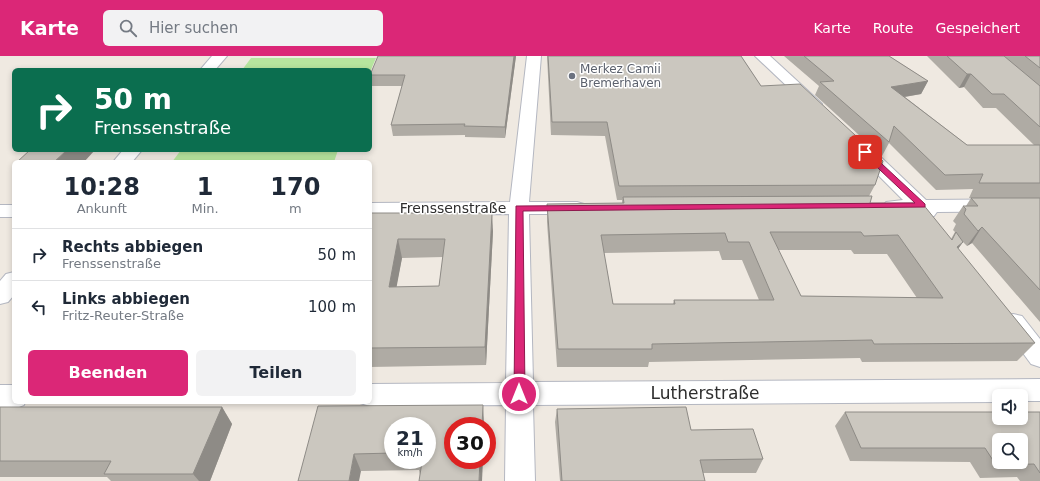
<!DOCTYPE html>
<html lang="de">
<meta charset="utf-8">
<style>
:root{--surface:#fff;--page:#f2f2f3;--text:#1f2937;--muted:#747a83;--line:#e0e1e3;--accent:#db2777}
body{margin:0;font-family:"DejaVu Sans",sans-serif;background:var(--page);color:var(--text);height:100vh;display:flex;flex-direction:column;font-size:15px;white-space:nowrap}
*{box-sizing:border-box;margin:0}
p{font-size:13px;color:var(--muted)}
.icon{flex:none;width:22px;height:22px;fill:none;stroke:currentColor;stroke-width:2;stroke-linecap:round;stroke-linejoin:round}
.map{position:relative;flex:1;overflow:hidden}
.sheet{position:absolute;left:12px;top:104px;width:360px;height:244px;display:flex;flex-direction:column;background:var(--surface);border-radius:6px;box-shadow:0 2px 6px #0003}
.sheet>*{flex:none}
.banner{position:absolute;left:12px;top:12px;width:360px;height:84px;border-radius:6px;box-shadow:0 2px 6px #0003;background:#0b6e4f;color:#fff;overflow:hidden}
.fabs{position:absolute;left:992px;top:333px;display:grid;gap:8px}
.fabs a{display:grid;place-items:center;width:36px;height:36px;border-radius:6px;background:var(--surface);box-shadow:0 2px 6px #0003;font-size:20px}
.speed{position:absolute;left:384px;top:361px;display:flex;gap:8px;font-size:20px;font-weight:700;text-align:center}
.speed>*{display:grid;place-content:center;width:52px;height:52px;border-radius:50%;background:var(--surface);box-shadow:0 2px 6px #0003;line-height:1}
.speed small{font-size:10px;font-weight:400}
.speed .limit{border:6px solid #d22;background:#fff;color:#111}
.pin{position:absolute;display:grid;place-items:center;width:34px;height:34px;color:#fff;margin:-17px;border-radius:8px;box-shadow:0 2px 6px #0006}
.me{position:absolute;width:44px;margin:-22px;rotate:0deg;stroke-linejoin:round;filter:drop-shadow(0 0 3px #0008)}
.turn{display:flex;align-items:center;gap:14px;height:84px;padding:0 16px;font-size:18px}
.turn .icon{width:52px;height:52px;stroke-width:2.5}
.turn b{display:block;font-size:28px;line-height:34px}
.eta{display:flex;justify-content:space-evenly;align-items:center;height:68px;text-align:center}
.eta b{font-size:24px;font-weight:800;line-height:28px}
.primary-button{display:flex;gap:8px;margin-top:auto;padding:8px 16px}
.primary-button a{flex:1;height:46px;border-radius:6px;background:var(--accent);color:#fff;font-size:16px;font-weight:800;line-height:46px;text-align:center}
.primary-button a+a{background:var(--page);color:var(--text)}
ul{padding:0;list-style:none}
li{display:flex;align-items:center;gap:12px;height:52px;padding:0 16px;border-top:1px solid var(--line)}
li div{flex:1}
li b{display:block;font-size:15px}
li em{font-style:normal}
header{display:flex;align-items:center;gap:24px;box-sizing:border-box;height:56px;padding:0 20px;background:var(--accent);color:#fff}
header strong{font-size:19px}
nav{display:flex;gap:22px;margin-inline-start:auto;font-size:14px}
.search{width:280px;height:36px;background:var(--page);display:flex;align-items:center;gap:10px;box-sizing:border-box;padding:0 14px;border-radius:6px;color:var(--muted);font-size:15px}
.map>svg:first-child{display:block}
</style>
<header>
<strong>Karte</strong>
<div class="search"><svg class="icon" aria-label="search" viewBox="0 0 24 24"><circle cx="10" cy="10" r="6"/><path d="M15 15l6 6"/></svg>Hier suchen</div>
<nav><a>Karte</a><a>Route</a><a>Gespeichert</a></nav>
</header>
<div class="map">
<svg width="1040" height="425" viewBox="0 0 1040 425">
<rect width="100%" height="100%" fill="#efe9e1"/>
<g fill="#b6e59e">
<path d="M251 2H376L370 16V14H242Z"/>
<path d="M181 94H338L334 106H172Z"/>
</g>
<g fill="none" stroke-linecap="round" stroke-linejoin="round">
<g stroke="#b4b7c1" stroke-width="2">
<g id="minor">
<path d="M212 0H227L215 14H200Z"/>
<path d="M527 0H541L529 146H577L584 148 587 152 584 156 577 158H529L533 326 1040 323V345H1021V340H999V346L533 349 535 425H505L506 349 370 350 360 347V346H370V328L506 327 509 158 370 159V147L510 146Z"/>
<path d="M755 0H770L819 45 822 48 819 51 814 53 809 51Z"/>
<path d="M860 86 866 87 926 144 1040 143V155L937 156 934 160C926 162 921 162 915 156H893L886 154 883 150 886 146 903 144 854 95 851 91 854 87Z"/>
<path d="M123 94H142L132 106H113Z"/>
<rect x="0" y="149" width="14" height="12"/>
<path d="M14 216V239L8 246 0 248V225L6 218Z"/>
<path d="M1013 258 1022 260 1040 283V311L1031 308 1001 267 1004 260Z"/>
<path d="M0 329H14V346H25L24 349 14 353H0Z"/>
</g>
</g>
<use href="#minor" fill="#fff" fill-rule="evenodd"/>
</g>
<g fill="#afaba4" fill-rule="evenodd">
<path d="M378 0H516L505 82 465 81V79L393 80 391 69 402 30H372L370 19Z"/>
<path d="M547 0H741L761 30 875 129 869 140 870 147 951 183 955 176 953 174 956 168 953 165 963 150H966L971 142H975H969L973 133 936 134 889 87 882 100 815 39 819 30 784 0H889L928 25 921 38 905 41 967 89H1034L996 52H983L964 31 959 32 927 0H1040V266L972 187 967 190 963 186 958 193 1035 287 1017 305 862 306 860 302 649 306 648 311H557L547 166V148L622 147V144H617L605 80 551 79ZM778 194H851L854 198H887L917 242 801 240ZM719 195 722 204H742L759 244H674L673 248H613L604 197Z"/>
<path d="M370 157 493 175 486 309 370 311ZM443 201 439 230 396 231 402 202Z"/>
<path d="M318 350 484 367V370H453L420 419 419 414 361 415ZM393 370 427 404H393Z"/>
<path d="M0 351H222L232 368 210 425H111L107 421H0Z"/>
<path d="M557 353 691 374 763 403 756 417H703L705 425H560L555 366Z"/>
<path d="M845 356H1040V425H1020L1017 421 980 422 970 406 850 405 835 370Z"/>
</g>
<g fill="#8e8b86">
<path d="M514 0H516L505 82V71Z"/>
<path d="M967 18H971L964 31 959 32Z"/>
<path d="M928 25 921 38 885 44 891 31Z"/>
<path d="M67 94H95L84 106H54Z"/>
<path d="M492 157 493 175 486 309 485 291Z"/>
<path d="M982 171 972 187 967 190 978 175Z"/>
<path d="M398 183 402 202 393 250 389 231Z"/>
<path d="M963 186 950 204 957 191Z"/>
<path d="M483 349 484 367V370H482Z"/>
<path d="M222 351 232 368 210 425H199L193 418Z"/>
<path d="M354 398 361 415 359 425H349Z"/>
<path d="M480 404H483L482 425H479Z"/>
</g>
<g fill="#cbc7bf" stroke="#8e8b86" fill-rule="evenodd">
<path d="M378 0H514L505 71 464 70 465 68 391 69 405 19H370Z"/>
<path d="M548 0H741L761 30 800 28 883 105 875 129 619 130 607 66H552Z"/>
<path d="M804 0H889L928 25 891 31 967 89H1040V127H979L983 118 945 119 894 70 889 86 820 26 834 25Z"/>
<path d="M947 0H1004L1040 30V71L1004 38H992L971 18H967Z"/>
<path d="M1025 0H1040V12Z"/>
<path d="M30 94H67L54 106H17Z"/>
<path d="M872 140 870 147H922L952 184 956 176 963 186 957 191 1035 287 874 288 872 284 652 288V293H558L547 148 624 147 623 141ZM770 176H861L864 180 898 179 943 242 801 240ZM725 177 728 186H749L774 244H674L675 248H613L601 179Z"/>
<path d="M971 142H1040V234L982 171 978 175 964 158 966 153 963 150H978Z"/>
<path d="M370 157H492L485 291 370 292ZM398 183H445L439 230 389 231Z"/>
<path d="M483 349 482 370H453V404H480L479 425H419L422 406H417V404H427V370H393V397L354 398 349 425H298L318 350Z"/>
<path d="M0 351H222L193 418H104L111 405H0Z"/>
<path d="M686 351 691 374 753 373 763 403 700 404 705 425H562L557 353Z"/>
<path d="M845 356H999V362H1021V356H1040V417L1034 408 996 409 985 392H861ZM999 384H1021V406H999Z"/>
</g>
<path fill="#db2777" stroke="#8e194d" d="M865 94 868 95 925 148V151L523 155 525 338 523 341 519 343 515 341 514 338 516 150 915 147 863 98V95Z"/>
<circle fill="#6b7280" stroke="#fff" stroke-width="1.5" cx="572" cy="20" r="4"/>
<g text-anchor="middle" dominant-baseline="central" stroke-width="3" stroke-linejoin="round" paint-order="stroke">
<g font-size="12" fill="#5b616d" stroke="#fff" text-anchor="start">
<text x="580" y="13">Merkez Camii<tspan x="580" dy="14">Bremerhaven</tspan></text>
</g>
<g font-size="14" fill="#2e2e2e" stroke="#fff">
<text x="453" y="152">Frenssenstraße</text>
</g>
<g font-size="17" fill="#2e2e2e" stroke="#fff">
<text x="705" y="337">Lutherstraße</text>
</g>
</g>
</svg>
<div class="fabs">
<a><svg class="icon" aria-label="sound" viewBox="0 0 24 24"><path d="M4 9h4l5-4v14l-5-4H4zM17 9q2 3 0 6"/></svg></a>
<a><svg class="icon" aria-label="search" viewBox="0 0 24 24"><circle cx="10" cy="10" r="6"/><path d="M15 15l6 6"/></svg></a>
</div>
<div class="speed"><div>21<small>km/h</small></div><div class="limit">30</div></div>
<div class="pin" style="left:865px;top:96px;background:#d93025"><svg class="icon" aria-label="arrive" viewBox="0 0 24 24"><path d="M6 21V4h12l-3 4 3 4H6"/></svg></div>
<svg class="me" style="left:519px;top:338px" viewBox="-20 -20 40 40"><circle r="17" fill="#db2777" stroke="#fff" stroke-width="3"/><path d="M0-11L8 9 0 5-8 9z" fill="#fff"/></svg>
<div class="banner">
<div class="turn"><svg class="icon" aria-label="right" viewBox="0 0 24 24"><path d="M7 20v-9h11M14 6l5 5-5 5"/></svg><div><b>50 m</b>Frenssenstraße</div></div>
</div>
<section class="sheet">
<div class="eta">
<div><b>10:28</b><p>Ankunft</p></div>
<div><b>1</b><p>Min.</p></div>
<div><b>170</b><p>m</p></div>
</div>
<ul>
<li><svg class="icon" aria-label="right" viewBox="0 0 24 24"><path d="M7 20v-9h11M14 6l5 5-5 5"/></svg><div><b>Rechts abbiegen</b><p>Frenssenstraße</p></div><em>50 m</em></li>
<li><svg class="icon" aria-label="left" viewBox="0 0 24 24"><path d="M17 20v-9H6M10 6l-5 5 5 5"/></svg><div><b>Links abbiegen</b><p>Fritz-Reuter-Straße</p></div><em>100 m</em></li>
</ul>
<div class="primary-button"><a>Beenden</a><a>Teilen</a></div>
</section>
</div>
